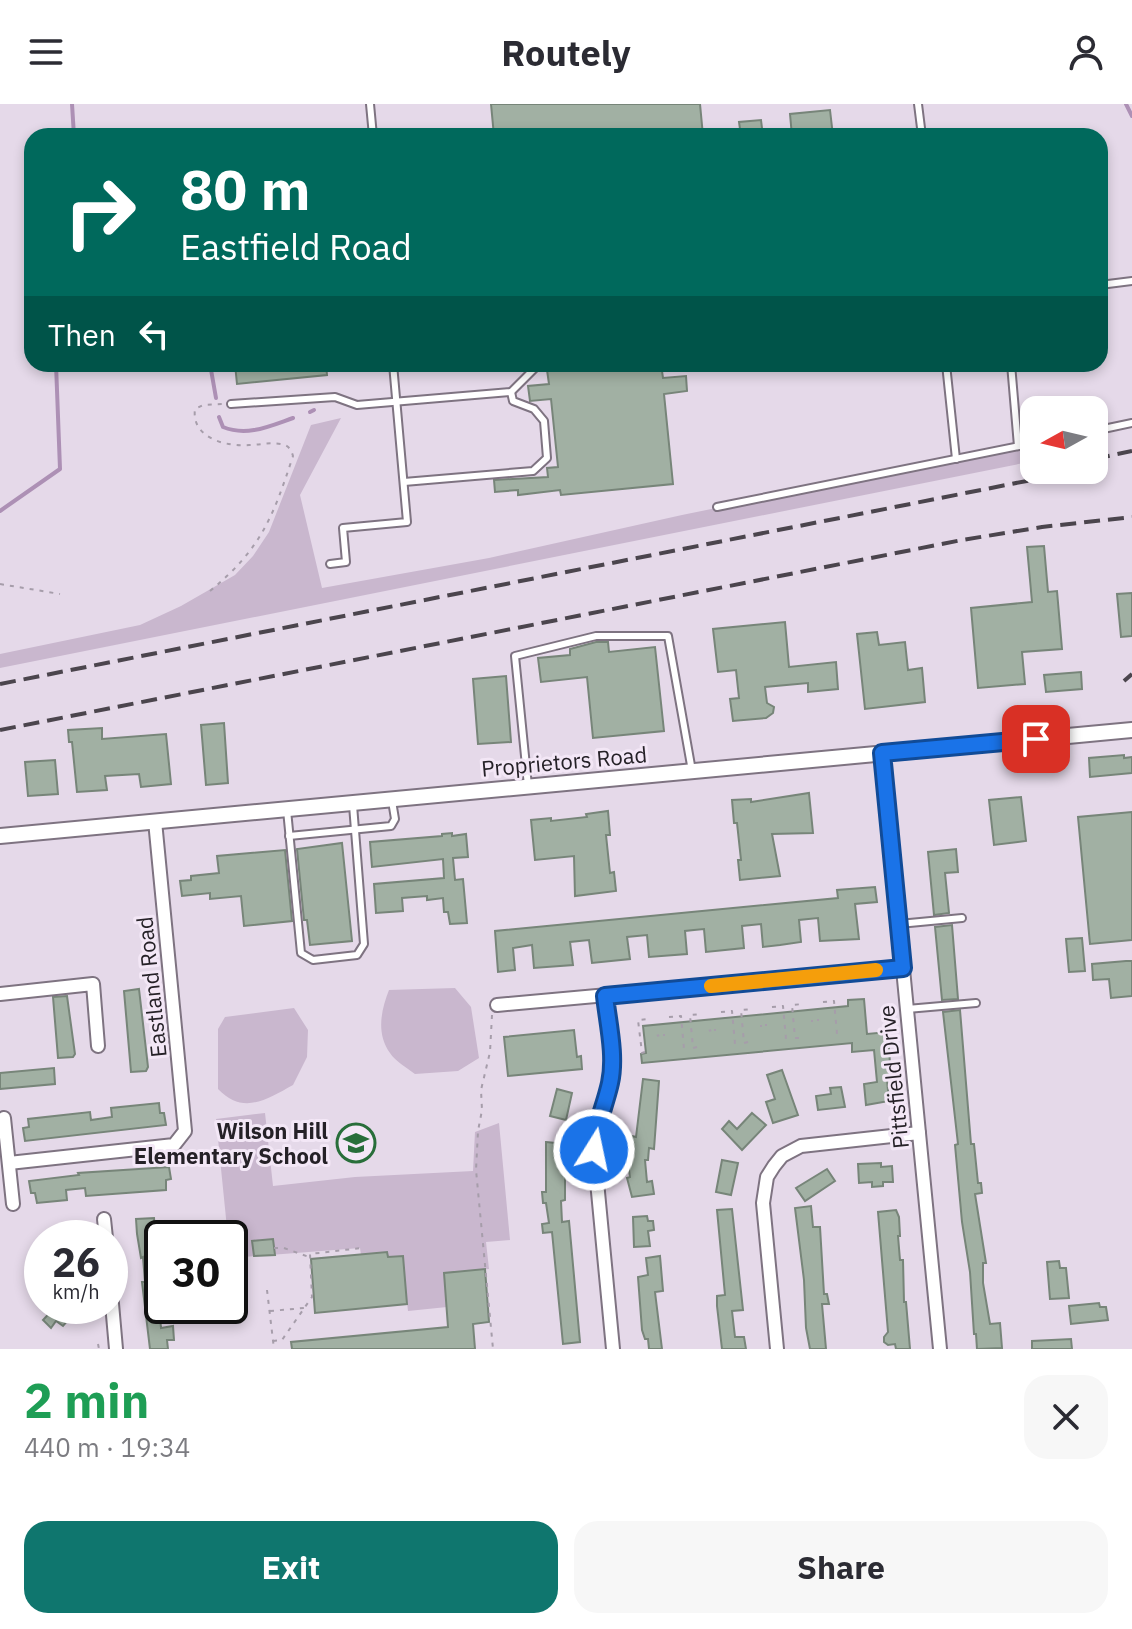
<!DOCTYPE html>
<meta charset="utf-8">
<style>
:root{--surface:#fff;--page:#f7f7f7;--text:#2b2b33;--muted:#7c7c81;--accent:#0f766e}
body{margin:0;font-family:"IBM Plex Sans",sans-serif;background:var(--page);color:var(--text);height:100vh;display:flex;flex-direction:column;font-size:30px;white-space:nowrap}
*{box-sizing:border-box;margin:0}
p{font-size:26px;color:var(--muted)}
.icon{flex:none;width:44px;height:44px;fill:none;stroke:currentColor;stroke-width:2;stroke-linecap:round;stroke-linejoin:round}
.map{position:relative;height:1245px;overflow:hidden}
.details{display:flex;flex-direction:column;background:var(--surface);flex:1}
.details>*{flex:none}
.hud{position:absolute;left:24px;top:24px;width:1084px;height:244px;border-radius:24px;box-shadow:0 4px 12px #0003;background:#00695c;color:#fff;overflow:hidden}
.needle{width:52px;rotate:262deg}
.controls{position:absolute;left:1020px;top:292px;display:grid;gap:16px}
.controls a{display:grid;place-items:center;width:88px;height:88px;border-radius:16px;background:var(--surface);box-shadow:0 4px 12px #0003;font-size:40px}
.speed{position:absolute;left:24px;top:1116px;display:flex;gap:16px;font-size:40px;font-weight:700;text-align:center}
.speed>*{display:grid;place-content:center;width:104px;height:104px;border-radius:50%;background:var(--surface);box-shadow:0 4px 12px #0003;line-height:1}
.speed small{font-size:20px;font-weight:400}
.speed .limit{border:4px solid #111;border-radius:12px;background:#fff;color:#111}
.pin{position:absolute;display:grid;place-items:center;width:68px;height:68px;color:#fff;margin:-34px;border-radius:16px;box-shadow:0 4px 12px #0006}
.me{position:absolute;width:88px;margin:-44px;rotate:10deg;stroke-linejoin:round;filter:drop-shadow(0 0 6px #0008)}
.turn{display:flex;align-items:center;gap:28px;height:168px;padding:0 24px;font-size:36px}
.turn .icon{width:104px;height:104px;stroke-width:2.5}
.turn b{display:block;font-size:56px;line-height:68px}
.then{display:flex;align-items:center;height:76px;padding:0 24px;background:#0003;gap:16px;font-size:30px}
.round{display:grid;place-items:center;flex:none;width:84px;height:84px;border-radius:24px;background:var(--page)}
.head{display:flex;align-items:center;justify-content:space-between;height:136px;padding:0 24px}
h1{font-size:48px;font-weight:700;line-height:60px;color:#1e9e55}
.primary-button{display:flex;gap:16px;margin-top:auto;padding:16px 24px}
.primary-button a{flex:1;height:92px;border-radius:24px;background:var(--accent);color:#fff;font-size:32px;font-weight:700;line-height:92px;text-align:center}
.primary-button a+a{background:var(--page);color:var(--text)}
header{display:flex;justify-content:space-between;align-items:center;height:104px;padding:0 24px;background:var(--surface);font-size:36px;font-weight:700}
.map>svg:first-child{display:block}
</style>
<header><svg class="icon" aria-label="menu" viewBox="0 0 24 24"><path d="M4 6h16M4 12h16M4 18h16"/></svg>Routely<svg class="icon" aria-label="person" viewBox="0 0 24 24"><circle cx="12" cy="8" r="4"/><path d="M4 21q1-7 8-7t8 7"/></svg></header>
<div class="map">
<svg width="1132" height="1245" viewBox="0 0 1132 1245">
<rect width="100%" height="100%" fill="#e5d9e9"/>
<g fill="#c9b7ce">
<path d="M341 314 300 391 322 484 489 454 682 411 1034 339V357L0 564V550L140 521 181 502 235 471 253 452 269 428 311 321Z"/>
<path d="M455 884 471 903 479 954 458 967 415 970C407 964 395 957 390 949 376 930 381 906 389 886Z"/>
<path d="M294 904 308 926 307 953 293 981C266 996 243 1011 218 985V925L225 913Z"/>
<path d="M265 1009 273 1082 355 1073 473 1067 475 1028 499 1019 510 1136 486 1138 489 1165 444 1169 447 1203 408 1207 402 1152 388 1153 387 1148 361 1151 360 1144 230 1154V1134H228L216 1015Z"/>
</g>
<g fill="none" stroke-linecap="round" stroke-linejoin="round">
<g stroke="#ad90b5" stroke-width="4">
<path d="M72 0 74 32"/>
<path d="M1126 0 1132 12"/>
<path d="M210 260 216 294"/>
<path d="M310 308 314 306"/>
<path d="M219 313 223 323C247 333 270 322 293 314"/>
<path d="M0 407 60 365 56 260"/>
</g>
</g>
<g fill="#a1b0a3" stroke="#778579" stroke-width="2">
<path d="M491 0H700L703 32H494Z"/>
<path d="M830 6 833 32H792L790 10Z"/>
<path d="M761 16 763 32H741L739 18Z"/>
<path d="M235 260H326L327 271 237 280Z"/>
<path d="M612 260H661L663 274 686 272 687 287 664 290 673 380 561 391 560 386 518 391V386L495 388 494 376 548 373 547 364 558 363 551 295 530 297 528 282 549 280 547 266Z"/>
<path d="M1044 442 1048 488 1057 487 1062 545 1022 548 1025 580 978 584 971 504 1032 498 1027 443Z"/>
<path d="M1132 489V532L1121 533 1117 490Z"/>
<path d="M785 518 789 563 836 558 838 585 808 588V579L765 583 767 599 774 603 773 609 766 614 733 617 730 595 739 594 736 566 718 568 713 525Z"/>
<path d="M877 528 879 541 905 538 908 566 922 564 925 598 865 605 857 530Z"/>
<path d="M596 538H608L609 548 655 543 664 627 593 634 587 573 541 578 538 554 570 551V545Z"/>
<path d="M1081 568 1082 585 1046 588 1044 571Z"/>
<path d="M506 572 511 638 478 640 473 575Z"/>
<path d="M224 619 228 679 206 681 201 621Z"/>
<path d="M102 624V635L166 630 171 680 141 683 139 670 105 672 107 686 77 688 72 638H69L68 626Z"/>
<path d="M1124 651V654L1132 653V669L1090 673 1089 654Z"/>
<path d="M55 656 58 690 28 692 25 658Z"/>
<path d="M809 689 813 729 772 730 780 772 740 776 738 756H741L737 719H734L732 696 751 695V698Z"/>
<path d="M1021 693 1026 737 994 741 989 696Z"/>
<path d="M608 707 610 731H606L610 769 614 768 616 787 575 792 574 752 535 756 531 716 551 714V717L587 713 586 710Z"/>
<path d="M1132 708V836L1090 840 1078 713Z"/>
<path d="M452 729V732L466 730 468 753 453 754 455 776 463 775 467 819 450 820 448 808H444L443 794 427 796V792L402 794 403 807 376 809 374 780 444 774 443 755 372 763 370 738 442 732V730Z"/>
<path d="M342 739 352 837 310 841 307 816H304L297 745Z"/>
<path d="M956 745 958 768 945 769 949 809 934 811 928 748Z"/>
<path d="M285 746 292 817 244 822 241 792 210 795V789L182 792 180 777 191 776V772L219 769 217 752Z"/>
<path d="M875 783 877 798 855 800 859 835 820 837 818 814 799 816 801 838 780 841 763 843 761 820 742 822 744 844 706 848 704 825 694 826 685 827 687 850 649 853 647 831 627 833 630 855 592 859 589 836 570 838 573 861 534 864 532 841 513 844 515 866 498 868 495 827 838 794 837 786Z"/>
<path d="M952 821 958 895 942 896 935 823Z"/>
<path d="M1082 834 1085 867 1069 868 1066 835Z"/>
<path d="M1126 857H1132V892L1111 894 1109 875 1093 876 1092 860Z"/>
<path d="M139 885 148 963 146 967 131 968 124 887Z"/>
<path d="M67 892 75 950 73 953 58 954 53 893Z"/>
<path d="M864 895 867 930 888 928 891 976H887L889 997 866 1001 864 980 877 978 874 946 852 948V939L642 959 641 950 646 949 643 922 848 902V896Z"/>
<path d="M960 906 971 1040H974L978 1079H981L982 1089 975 1090 986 1159H983V1179L990 1220 1000 1219 1002 1244 977 1245 976 1230H974L970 1168 962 1118 955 1041 958 1040 943 908Z"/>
<path d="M574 926 577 953 581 952 582 965 508 972 504 933Z"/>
<path d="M54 964 55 980 0 985V969Z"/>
<path d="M782 966 798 1011 773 1019 766 998 775 995 767 971Z"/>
<path d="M643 975 659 977 654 1045 649 1044 648 1056H645L647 1078 652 1077 654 1090 632 1093 627 1074 630 1073 628 1059 632 1032 636 1033Z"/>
<path d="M841 983 845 1003 818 1006 816 992 831 990 830 984Z"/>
<path d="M557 985 572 989 566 1016 550 1012Z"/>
<path d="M159 999 160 1009H164L166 1021 25 1037 23 1024 29 1023 28 1015 90 1008 91 1016 112 1013 111 1004Z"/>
<path d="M752 1009 766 1021 742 1046 722 1025 729 1017 737 1025Z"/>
<path d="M546 1038 565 1040V1096L561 1097 562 1118 569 1117 580 1238 563 1240 552 1128 543 1129 542 1120 549 1119 546 1099H543L542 1088H546Z"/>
<path d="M722 1056 738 1059 731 1091 716 1088Z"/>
<path d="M881 1059V1063L892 1062 893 1078H883V1082L872 1083V1078L859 1079 858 1060Z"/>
<path d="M169 1063 171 1075 166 1076V1086L86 1092 85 1084 66 1086 67 1096 37 1099 35 1089H31L29 1077 79 1071 78 1069Z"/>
<path d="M827 1065 835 1077 805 1097 796 1084Z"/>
<path d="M811 1102 813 1123H820L824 1190H827L829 1200H822L826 1245H810L806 1224 804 1176 795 1104Z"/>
<path d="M732 1105 743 1206 732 1207 735 1233H744L746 1245H722L717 1202V1192L725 1191 717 1106Z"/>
<path d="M896 1106 899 1113 900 1132H898L900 1156H903L904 1198H906L910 1245H896L895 1240 888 1241 884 1238V1233L888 1228 878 1108Z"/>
<path d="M647 1112 648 1117H653L654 1126 648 1127 650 1142 634 1143 633 1113Z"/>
<path d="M154 1114 156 1142H152L154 1165H157L161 1184 162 1201H159L161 1224 173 1222 174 1236H167L168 1245H150L142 1178H145L143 1153 141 1154 137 1130 136 1115Z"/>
<path d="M273 1135 275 1151 254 1152 252 1137Z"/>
<path d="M387 1148 388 1153 403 1152 407 1200 315 1209 311 1155Z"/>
<path d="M660 1152 663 1187 655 1188 662 1245H649L648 1235H645L642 1226 638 1173 648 1171 646 1154Z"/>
<path d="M1059 1157 1060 1164H1066L1069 1194 1050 1195 1047 1158Z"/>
<path d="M485 1165 489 1218 473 1220 475 1245H292L291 1238 448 1223 444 1169Z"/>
<path d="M1099 1199 1100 1203H1106L1108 1216 1071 1220 1069 1202Z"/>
<path d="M56 1202H80L63 1222 56 1217 51 1224 43 1216Z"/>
<path d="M1071 1235 1072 1245H1032V1237Z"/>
</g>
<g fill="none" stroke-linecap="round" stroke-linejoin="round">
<g stroke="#7e7381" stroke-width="10">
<g id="service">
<path d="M370 0 373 32"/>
<path d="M918 0 922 32"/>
<path d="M1100 181 1132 177"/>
<path d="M946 260 956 355"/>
<path d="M1011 260 1018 342"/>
<path d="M231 300 335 293 357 301 511 288 539 260"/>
<path d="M1094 327 1132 319"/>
<path d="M404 378 533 367 547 354 544 317 534 305 513 297 511 288"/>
<path d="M717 403 1034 339"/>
<path d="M330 460 346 458 343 424 407 418 393 260"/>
<path d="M528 682 515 552 596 532H668L692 667"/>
<path d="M287 706 301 849 313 856 357 851 364 840 353 701"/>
<path d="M289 732 391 722 395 715 392 697"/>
<path d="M899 820 962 814"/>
<path d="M907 905 976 899"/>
</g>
</g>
<g stroke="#7e7381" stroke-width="16">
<g id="minor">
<path d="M882 649 940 1245"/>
<path d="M0 890 93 880 98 942"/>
<path d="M605 892C608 919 616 952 610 979 605 1002 595 1022 594 1046L613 1245"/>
<path d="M497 901 903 864"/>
<path d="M4 1014 13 1100"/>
<path d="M9 1059 174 1041 185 1027 155 717"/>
<path d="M104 1115 106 1134"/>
<path d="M110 1177 116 1245"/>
<path d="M777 1245 763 1099 767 1073 774 1062 782 1052 801 1042 919 1029"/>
</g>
</g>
<g stroke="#7e7381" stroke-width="18">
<path id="tertiary" d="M0 732 1132 626"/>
</g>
<g stroke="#a69daa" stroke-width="2" stroke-dasharray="4 6" stroke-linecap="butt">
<path d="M0 480 60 490"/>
<path d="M210 487C261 445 273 413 293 352 291 345 288 341 281 340 270 338 260 341 249 341 226 343 191 334 195 305L203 301 222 300"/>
<path d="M823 898 834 897 837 930H834"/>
<path d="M772 903 783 902 786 935H783"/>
<path d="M721 908 732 907 735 940H731"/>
<path d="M492 911 490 948 481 986 482 1006 478 1027 476 1066 493 1245"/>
<path d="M669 913 681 912 684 945H680"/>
<path d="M817 916H819"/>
<path d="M811 917H813"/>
<path d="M765 921H767"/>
<path d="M760 922H762"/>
<path d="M714 926H716"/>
<path d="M709 927 711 926"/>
<path d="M663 931H665"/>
<path d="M657 932 659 931"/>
<path d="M799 934H795L792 901 803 900"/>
<path d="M748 938 744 939 741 906 752 905"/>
<path d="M697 943 693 944 690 911 701 910"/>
<path d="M645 948 642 949 638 916 649 915"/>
<path d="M274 1144H284L309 1153"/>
<path d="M267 1186 274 1245"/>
<path d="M270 1207 304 1204"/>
<path d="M273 1237 282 1236 312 1193 310 1150 361 1144"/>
<path d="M98 1240 99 1245"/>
</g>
<use href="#service" stroke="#fff" stroke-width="6"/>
<use href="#minor" stroke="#fff" stroke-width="12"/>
<use href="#tertiary" stroke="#fff" stroke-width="14"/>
<g stroke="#4b454d" stroke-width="4" stroke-dasharray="16 8" stroke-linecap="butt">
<path d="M1094 355 1132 347"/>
<path d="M1124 577 1132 570"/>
<path d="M0 580 1082 366"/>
<path d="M0 626 962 436 1042 423 1132 413"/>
</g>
</g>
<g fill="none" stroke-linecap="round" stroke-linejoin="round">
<g stroke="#114b97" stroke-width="20">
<path id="route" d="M594 1046C595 1022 605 1002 610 979 616 952 608 919 605 892L903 864 882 649 1036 635"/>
</g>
<use href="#route" stroke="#1a73e8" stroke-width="14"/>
<path stroke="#f59e0b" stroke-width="14" d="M711 882 876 866"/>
</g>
<defs>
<g id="school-ring" transform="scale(2)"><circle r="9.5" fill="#f3e7f6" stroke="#286e3a" stroke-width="1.5"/><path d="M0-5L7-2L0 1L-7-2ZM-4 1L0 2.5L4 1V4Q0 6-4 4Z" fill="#286e3a"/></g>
</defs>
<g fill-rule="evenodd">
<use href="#school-ring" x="356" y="1039"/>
</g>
<g text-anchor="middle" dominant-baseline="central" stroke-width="6" stroke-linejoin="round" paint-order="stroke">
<g font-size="22" fill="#252127" stroke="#f3e7f6">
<text transform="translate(564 657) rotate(-5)">Proprietors Road</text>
<text transform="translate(151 883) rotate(-96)">Eastland Road</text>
<text transform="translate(893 973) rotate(-96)">Pittsfield Drive</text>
</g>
<g font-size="22" font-weight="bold" fill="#252127" stroke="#f3e7f6" text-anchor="end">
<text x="328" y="1026">Wilson Hill<tspan x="328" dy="25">Elementary School</tspan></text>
</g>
</g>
</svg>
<div class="controls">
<a><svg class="needle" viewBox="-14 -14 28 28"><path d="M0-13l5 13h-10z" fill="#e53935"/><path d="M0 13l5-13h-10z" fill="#7c7c81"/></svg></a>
</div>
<div class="speed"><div>26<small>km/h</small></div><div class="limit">30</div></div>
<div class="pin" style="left:1036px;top:635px;background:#d93025"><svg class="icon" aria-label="arrive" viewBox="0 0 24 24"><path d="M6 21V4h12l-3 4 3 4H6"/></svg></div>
<svg class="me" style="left:594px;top:1046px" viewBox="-20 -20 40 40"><circle r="17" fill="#1a73e8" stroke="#fff" stroke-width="3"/><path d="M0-11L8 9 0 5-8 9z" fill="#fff"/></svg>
<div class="hud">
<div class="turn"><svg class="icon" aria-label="right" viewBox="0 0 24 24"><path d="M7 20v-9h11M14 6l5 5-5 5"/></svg><div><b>80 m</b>Eastfield Road</div></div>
<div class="then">Then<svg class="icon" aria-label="left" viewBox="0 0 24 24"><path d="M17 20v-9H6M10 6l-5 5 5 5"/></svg></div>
</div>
</div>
<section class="details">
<div class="head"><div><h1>2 min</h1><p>440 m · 19:34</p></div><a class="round"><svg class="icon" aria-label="close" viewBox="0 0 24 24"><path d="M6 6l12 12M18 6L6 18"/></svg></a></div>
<div class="primary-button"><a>Exit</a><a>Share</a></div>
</section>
